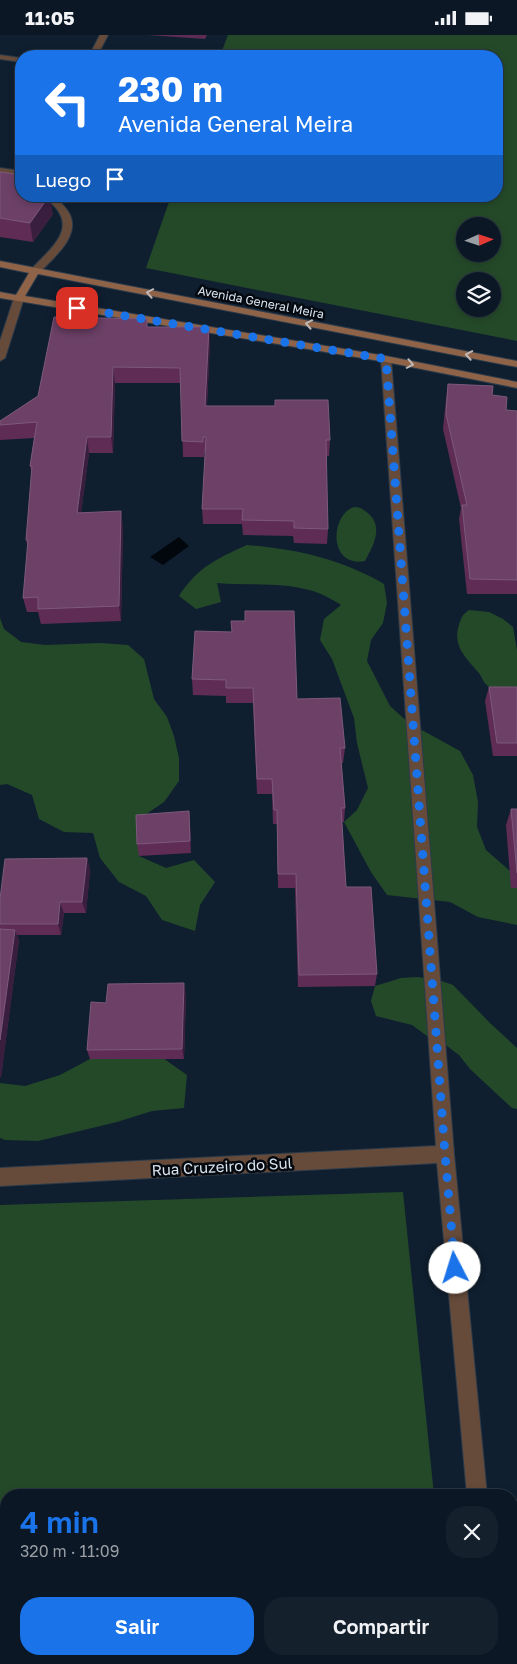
<!DOCTYPE html>
<html lang="es">
<meta charset="utf-8">
<style>
:root{--surface:#0b1724;--page:#14202c;--text:#f1f3f6;--muted:#9a9fa6;--line:#2b3641;--accent:#1a73e8}
body{margin:0;font-family:"Golos Text",sans-serif;background:var(--page);color:var(--text);height:100vh;display:flex;flex-direction:column;font-size:19px;white-space:nowrap}
*{box-sizing:border-box;margin:0}
p{font-size:16px;color:var(--muted)}
.icon{flex:none;width:28px;height:28px;fill:none;stroke:currentColor;stroke-width:2;stroke-linecap:round;stroke-linejoin:round}
.map{position:relative;flex:1;overflow:hidden}
.drawer{position:absolute;left:0px;top:1454px;width:518px;height:176px;display:flex;flex-direction:column;background:var(--surface);border-radius:20px 20px 0 0;box-shadow:0 2px 8px #0003,0 0 0 1px var(--line)}
.drawer>*{flex:none}
.hud{position:absolute;left:15px;top:15px;width:488px;height:152px;border-radius:20px;box-shadow:0 2px 8px #0003,0 0 0 1px var(--line);background:#1a73e8;color:#fff;overflow:hidden}
.needle{width:32px;rotate:87deg}
.fabs{position:absolute;left:456px;top:182px;display:grid;gap:10px}
.fabs a{display:grid;place-items:center;width:45px;height:45px;border-radius:50%;background:var(--surface);box-shadow:0 2px 8px #0003,0 0 0 1px var(--line);font-size:25px}
.pin{position:absolute;display:grid;place-items:center;width:42px;height:42px;color:#fff;margin:-21px;border-radius:10px;box-shadow:0 2px 8px #0006}
.me{position:absolute;width:55px;margin:-28px;rotate:355deg;stroke-linejoin:round;filter:drop-shadow(0 0 4px #0008)}
.turn{display:flex;align-items:center;gap:18px;height:105px;padding:0 20px;font-size:22px}
.turn .icon{width:65px;height:65px;stroke-width:2.5}
.turn b{display:block;font-size:35px;line-height:42px}
.then{display:flex;align-items:center;height:48px;padding:0 20px;background:#0003;gap:10px;font-size:19px}
.round{display:grid;place-items:center;flex:none;width:52px;height:52px;border-radius:20px;background:var(--page)}
.summary{display:flex;align-items:center;justify-content:space-between;height:85px;padding:0 20px}
h1{font-size:30px;font-weight:600;line-height:38px;color:var(--accent)}
.cta{display:flex;gap:10px;margin-top:auto;padding:10px 20px}
.cta a{flex:1;height:58px;border-radius:20px;background:var(--accent);color:#fff;font-size:20px;font-weight:600;line-height:58px;text-align:center}
.cta a+a{background:var(--page);color:var(--text)}
.status{display:flex;justify-content:space-between;align-items:center;height:35px;padding:0 25px;background:var(--surface);direction:ltr}
.status svg{height:14px;fill:currentColor}
.map>svg:first-child{display:block}
</style>
<div class="status"><b>11:05</b><svg viewBox="0 0 49 12"><path d="M0 12V9h3v3zM5 12V6h3v6zM10 12V3h3v9zM15 12V0h3v12zM26 1h20v11H26zM47 4h2v5h-2z"/></svg></div>
<div class="map">
<svg width="517" height="1629" viewBox="0 0 517 1629">
<rect width="100%" height="100%" fill="#0f1f30"/>
<g fill="#244929" fill-rule="evenodd">
<path d="M228 0H517V306L146 233 171 161H496V21H220ZM465 191H492V219H465ZM492 246V274H465V246Z"/>
<path d="M354 472C359 472 361 473 365 476 385 489 374 510 365 526 328 533 330 480 354 472Z"/>
<path d="M247 510C296 514 341 524 384 549L387 568 383 588 371 605 367 626 390 671 409 688 460 716 473 740 478 767 477 792 486 815 511 837 517 853V890L478 882 450 867 387 860 371 837 344 787 357 775 368 753 357 708 354 683 332 624 320 605 324 584 341 570C335 566 328 562 321 559 289 546 251 551 217 548L221 567 196 574 179 561C198 532 216 524 247 510Z"/>
<path d="M469 575 489 577 503 584 513 592 517 615V669C506 663 492 657 484 647 482 644 481 640 478 637 466 623 452 611 459 590 461 583 462 580 469 575Z"/>
<path d="M0 583 4 594 21 607 45 610 100 608 128 610 144 624 154 664 167 682 174 701 179 723V746L164 767 139 784V821L166 833 194 825 215 847 200 870 195 896 162 885 146 861 119 847 100 823 93 798 64 797 39 784 32 760 7 749 0 750Z"/>
<path d="M417 942 436 944 453 950 490 988 517 1013V1074L512 1073 470 1034 459 1020 443 1008 427 1001 412 990 376 981 371 966 375 951 401 943Z"/>
<path d="M126 1020 160 1021 187 1040 184 1073 152 1076 117 1087 38 1106 5 1105 0 1103V1048L25 1051 60 1040 90 1024Z"/>
<path d="M403 1157 434 1460H6V1624H450L451 1629H0V1170Z"/>
</g>
<path fill="#01070c" d="M179 502 189 511 163 530 150 522Z"/>
<g fill="none" stroke-linecap="round" stroke-linejoin="round">
<g stroke="#2b3b4b" stroke-width="2">
<g id="street">
<path d="M100 0H108L97 21H89Z"/>
<path d="M0 20 21 23V27L0 24Z"/>
<path d="M0 133 21 136V142L0 139Z"/>
<path d="M44 161H54C60 167 67 173 70 180 80 202 53 223 40 237L36 238 31 235C42 221 72 201 60 179 57 172 49 167 44 161Z"/>
<path d="M19 260 24 263 5 323 0 326V306L14 263Z"/>
<path d="M386 321 391 324 454 1119 487 1460H467L437 1128 0 1151V1133L436 1111 381 324Z"/>
<path d="M481 1624H503L504 1629H482Z"/>
</g>
</g>
<g stroke="#2b3b4b" stroke-width="2">
<path id="secondary" d="M0 226 517 326V332L38 239 25 261 386 321 517 347V353L386 327 0 263V257L16 260 29 238 0 232Z"/>
</g>
<use href="#street" fill="#664b3a" fill-rule="evenodd"/>
<use href="#secondary" fill="#8f6348" fill-rule="evenodd"/>
</g>
<g fill="#5f2c56">
<path d="M147 0H207L205 4Z"/>
<path d="M0 137 21 161 53 179 33 207 0 202Z"/>
<path d="M148 292 210 307 207 371 330 405 329 421H326L328 494 327 509 294 508 293 501 243 500 242 489H203L202 474 205 418H204V422H183L181 348H115L113 418H89L81 478 123 492 121 586 41 589 38 577H27L23 563 28 513 26 505 32 439 30 431 34 403 0 405V386L38 361Z"/>
<path d="M448 349 492 360 506 375 517 376V559H467L459 484 461 473 443 394 446 364Z"/>
<path d="M195 596 297 664 345 713 343 728H341L345 773 344 787H342L346 852 377 939 375 951 298 952 295 853H278L277 789H273L272 759H257L253 668H226V661L193 660 192 644Z"/>
<path d="M489 652H517V721H493L485 666Z"/>
<path d="M511 774H517V853H511L506 790Z"/>
<path d="M190 789 191 818 139 821 137 809Z"/>
<path d="M87 823 90 835 86 878H64L61 900H17L19 905 1 1042H0V864Z"/>
<path d="M186 959 184 1024H90L87 1015 106 968Z"/>
</g>
<g fill="#3a1e40">
<path d="M49 161H50L53 179 33 207 30 188Z"/>
<path d="M209 292 210 307 206 387 205 371Z"/>
<path d="M113 332 115 348 113 418 111 402Z"/>
<path d="M87 402 89 418 79 493 77 478Z"/>
<path d="M121 476 123 492 121 586 119 571Z"/>
<path d="M189 776 190 789 191 818 190 806Z"/>
<path d="M87 823 90 835 86 878 82 867Z"/>
<path d="M60 867 64 878 61 900 58 889Z"/>
<path d="M15 895 19 905 1 1042 0 1041V1005Z"/>
<path d="M184 948 186 959 184 1024 182 1014Z"/>
</g>
<g fill="#6c4067" stroke="#7d597c">
<path d="M0 137 21 140V143L18 147 21 148V161H49L30 188 0 183Z"/>
<path d="M54 282 147 284V292H209L205 371H275V365H328L330 405H326L328 494 294 493V486L242 485 243 474H202L206 402H203V407L182 406 180 333 113 332 111 402H87L77 478 121 476 119 571 38 574V562L23 563 28 505H26L32 431H30L37 387 0 390V386L38 361Z"/>
<path d="M448 349 493 351 492 360 507 362 506 375 517 376V545L470 544 462 470H467L446 379Z"/>
<path d="M245 576H294L297 664 340 663 345 713H340L345 773H341L346 852H371L377 939 299 940 296 839H278L277 775H274L272 744H257L253 653H226V645L192 644 195 596 232 597 231 586H245Z"/>
<path d="M489 652H517V708H497Z"/>
<path d="M511 774H517V838Z"/>
<path d="M189 776 190 806 137 809 136 780Z"/>
<path d="M87 823 82 867H60L58 889H0V864L5 824Z"/>
<path d="M0 894 15 895 0 1005Z"/>
<path d="M184 948 182 1014 87 1015 91 967 106 968 108 949Z"/>
</g>
<defs><path id="oneway-chevron" d="M-2-3.5L2.5 0L-2 3.5" fill="none" stroke-width="1.6" stroke-linecap="round" stroke-linejoin="round" transform="scale(1.25)"/></defs>
<g stroke="#bfb7b5">
<use href="#oneway-chevron" transform="translate(150 258) rotate(-169)"/>
<use href="#oneway-chevron" transform="translate(309 289) rotate(-169)"/>
<use href="#oneway-chevron" transform="translate(469 320) rotate(-170)"/>
<use href="#oneway-chevron" transform="translate(410 329) rotate(11)"/>
</g>
<g fill="none" stroke-linecap="round" stroke-linejoin="round">
<path stroke="#1a73e8" stroke-width="9" stroke-dasharray="0 16.2" d="M77 273 386 324 445 1119 455 1233"/>
</g>
<g text-anchor="middle" dominant-baseline="central" stroke-width="5" stroke-linejoin="round" paint-order="stroke">
<g font-size="12" fill="#d9e4ef" stroke="#040910">
<text transform="translate(261 267) rotate(11)">Avenida General Meira</text>
</g>
<g font-size="15" fill="#d9e4ef" stroke="#040910">
<text transform="translate(222 1131) rotate(-3)">Rua Cruzeiro do Sul</text>
</g>
</g>
</svg>
<div class="fabs">
<a><svg class="needle" viewBox="-14 -14 28 28"><path d="M0-13l5 13h-10z" fill="#e53935"/><path d="M0 13l5-13h-10z" fill="#9a9fa6"/></svg></a>
<a><svg class="icon" aria-label="layers" viewBox="0 0 24 24"><path d="M12 4l9 5-9 5-9-5zM3 14l9 5 9-5"/></svg></a>
</div>
<div class="pin" style="left:77px;top:273px;background:#d93025"><svg class="icon" aria-label="arrive" viewBox="0 0 24 24"><path d="M6 21V4h12l-3 4 3 4H6"/></svg></div>
<svg class="me" style="left:455px;top:1233px" viewBox="-20 -20 40 40"><circle r="19" fill="#fff"/><path d="M0-13L10 11 0 6-10 11z" fill="#1a73e8"/></svg>
<div class="hud">
<div class="turn"><svg class="icon" aria-label="left" viewBox="0 0 24 24"><path d="M17 20v-9H6M10 6l-5 5 5 5"/></svg><div><b>230 m</b>Avenida General Meira</div></div>
<div class="then">Luego<svg class="icon" aria-label="arrive" viewBox="0 0 24 24"><path d="M6 21V4h12l-3 4 3 4H6"/></svg></div>
</div>
<section class="drawer">
<div class="summary"><div><h1>4 min</h1><p>320 m · 11:09</p></div><a class="round"><svg class="icon" aria-label="close" viewBox="0 0 24 24"><path d="M6 6l12 12M18 6L6 18"/></svg></a></div>
<div class="cta"><a>Salir</a><a>Compartir</a></div>
</section>
</div>
